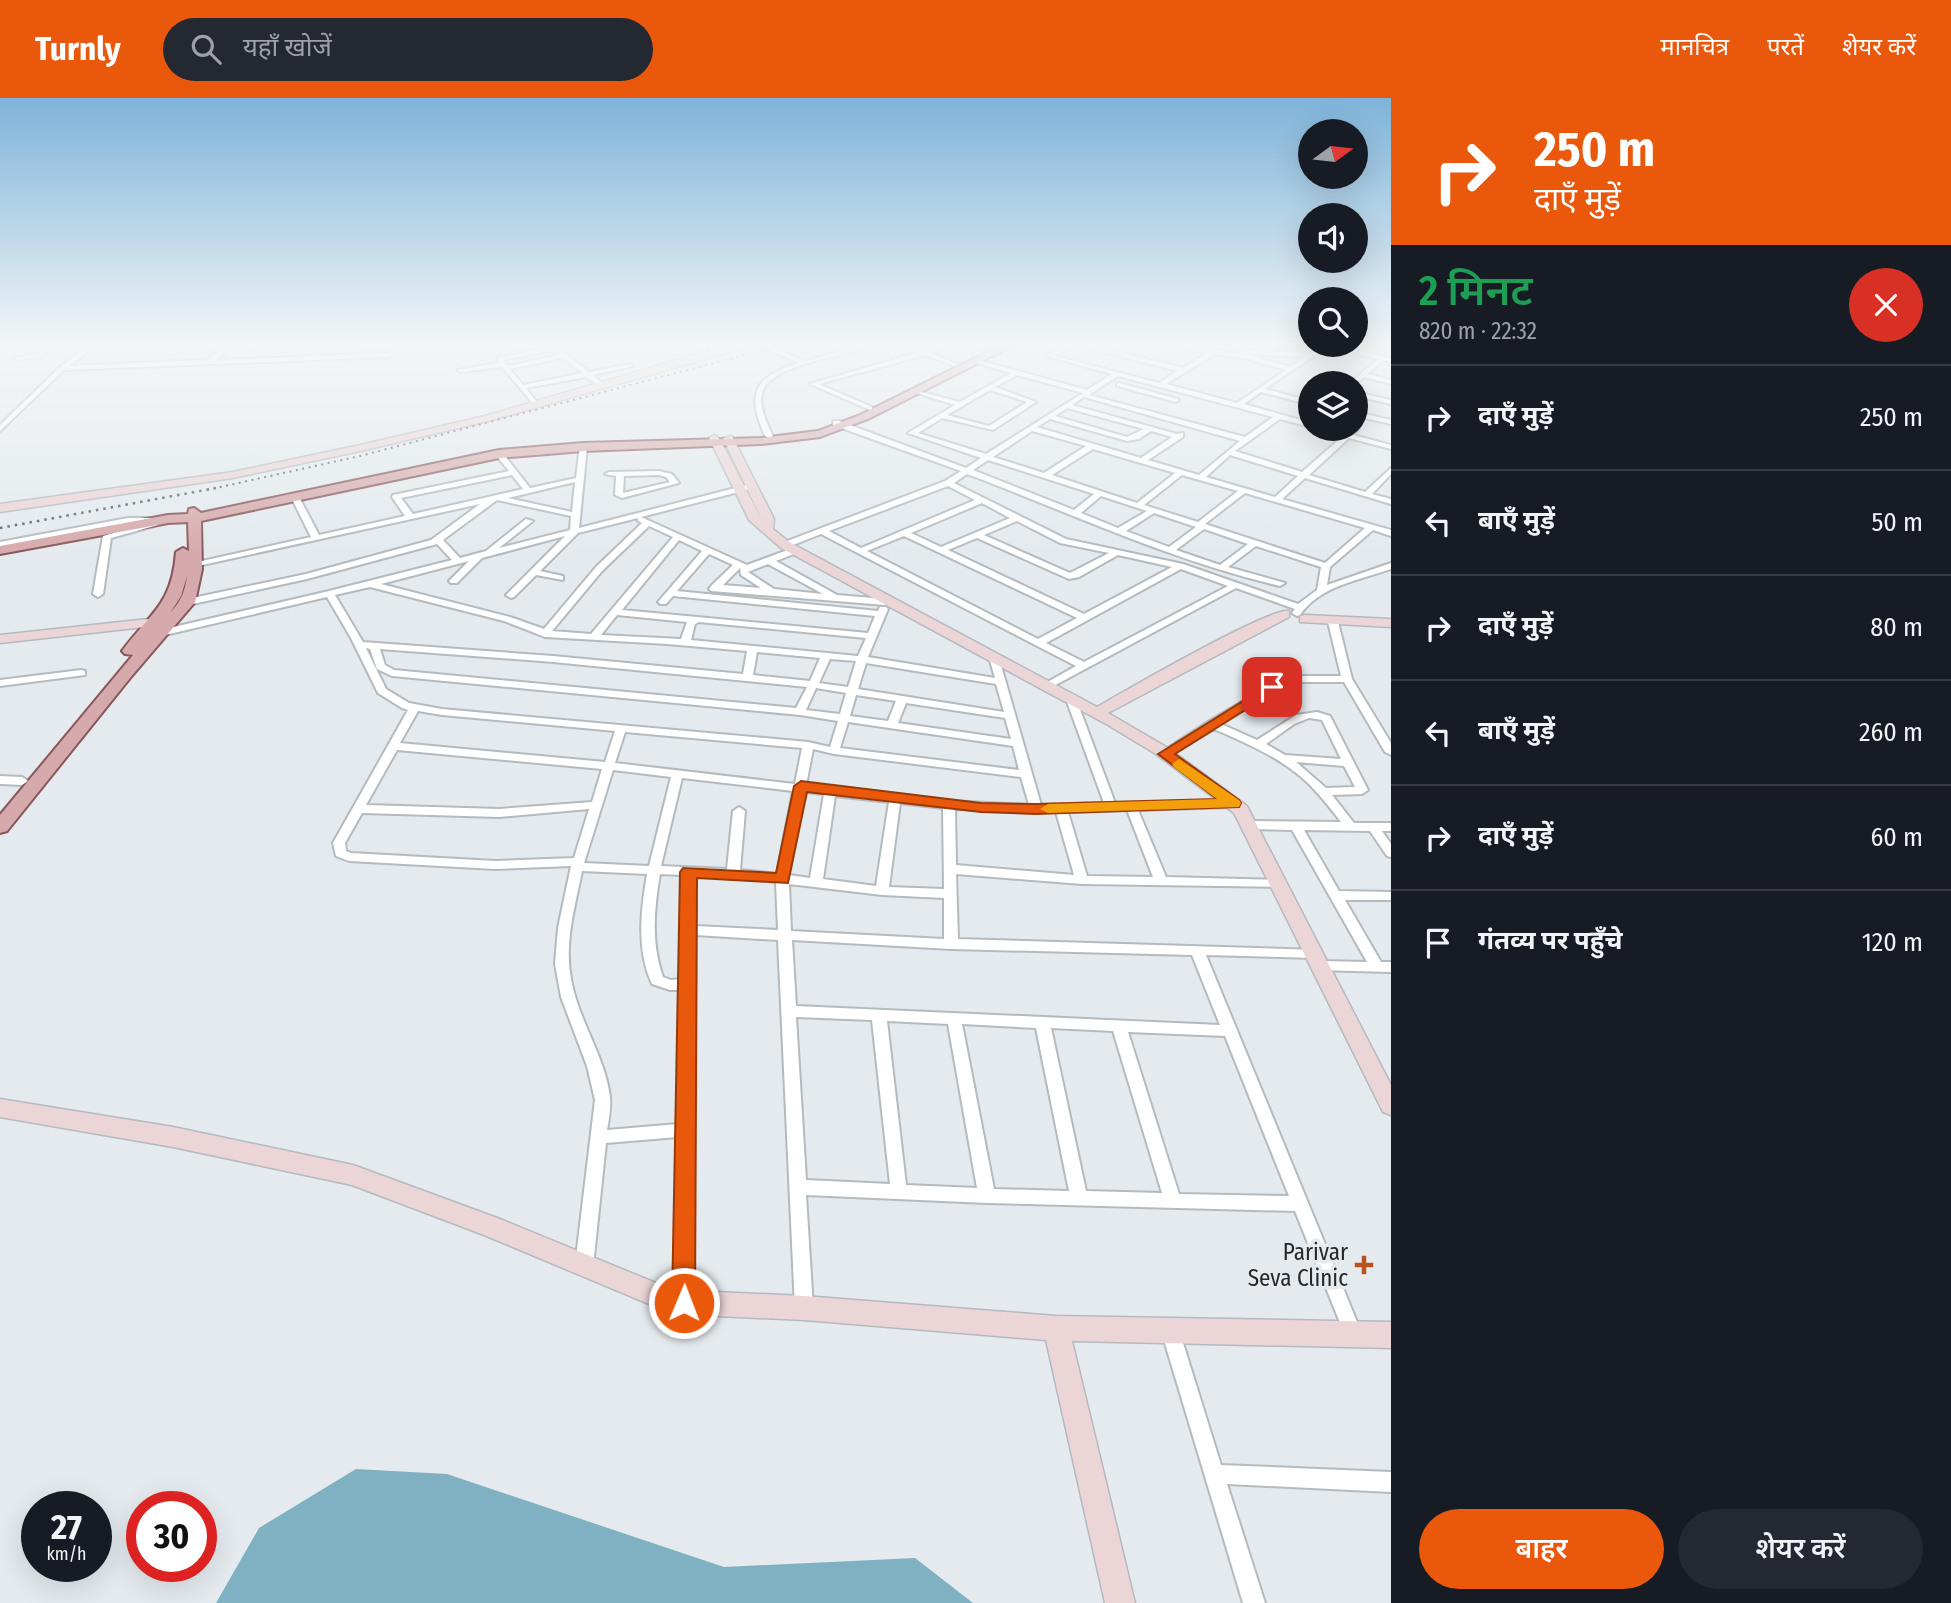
<!DOCTYPE html>
<html lang="hi">
<meta charset="utf-8">
<style>
:root{--surface:#171b24;--page:#242831;--text:#f1f3f6;--muted:#9ea1a6;--line:#363941;--accent:#ea580c}
body{margin:0;font-family:"Fira Sans Condensed","Noto Sans Devanagari",sans-serif;background:var(--page);color:var(--text);height:100vh;display:flex;flex-direction:column;font-size:26px;white-space:nowrap}
*{box-sizing:border-box;margin:0}
p{font-size:23px;color:var(--muted)}
.icon{flex:none;width:38px;height:38px;fill:none;stroke:currentColor;stroke-width:2;stroke-linecap:round;stroke-linejoin:round}
.map{position:relative;flex:1;overflow:hidden}
.sheet{display:flex;flex-direction:column;background:var(--surface);width:560px}
.sheet>*{flex:none}
.guide{background:#ea580c;color:#fff;overflow:hidden}
.needle{width:46px;rotate:75deg}
.controls{position:absolute;left:1298px;top:21px;display:grid;gap:14px}
.controls a{display:grid;place-items:center;width:70px;height:70px;border-radius:50%;background:var(--surface);box-shadow:0 7px 28px #0002;font-size:35px}
.speed{position:absolute;left:21px;top:1393px;display:flex;gap:14px;font-size:35px;font-weight:700;text-align:center}
.speed>*{display:grid;place-content:center;width:91px;height:91px;border-radius:50%;background:var(--surface);box-shadow:0 7px 28px #0002;line-height:1}
.speed small{font-size:18px;font-weight:400}
.speed .limit{border:10px solid #d22;background:#fff;color:#111}
.pin{position:absolute;display:grid;place-items:center;width:60px;height:60px;color:#fff;margin:-30px;border-radius:14px;box-shadow:0 4px 10px #0006}
.me{position:absolute;width:77px;margin:-38px;rotate:1deg;stroke-linejoin:round;filter:drop-shadow(0 0 5px #0008)}
.turn{display:flex;align-items:center;gap:24px;height:147px;padding:0 28px;font-size:32px}
.turn .icon{width:91px;height:91px;stroke-width:2.5}
.turn b{display:block;font-size:49px;line-height:60px}
.round{display:grid;place-items:center;flex:none;width:74px;height:74px;border-radius:37px;background:var(--page)}
.head{display:flex;align-items:center;justify-content:space-between;height:119px;padding:0 28px}
h1{font-size:42px;font-weight:600;line-height:52px;color:#1e9e55}
.cta{display:flex;gap:14px;margin-top:auto;padding:14px 28px}
.cta a{flex:1;height:80px;border-radius:42px;background:var(--accent);color:#fff;font-size:28px;font-weight:600;line-height:80px;text-align:center}
.cta a+a{background:var(--page);color:var(--text)}
ul{padding:0;list-style:none}
li{display:flex;align-items:center;gap:21px;height:105px;padding:0 28px;border-top:2px solid var(--line)}
li div{flex:1}
li b{display:block;font-size:26px}
li em{font-style:normal}
header{display:flex;align-items:center;gap:42px;box-sizing:border-box;height:98px;padding:0 35px;background:var(--accent);color:#fff}
header strong{font-size:33px}
nav{display:flex;gap:38px;margin-inline-start:auto;font-size:24px}
.search{width:490px;height:63px;background:var(--page);display:flex;align-items:center;gap:18px;box-sizing:border-box;padding:0 24px;border-radius:38px;color:var(--muted);font-size:26px}
main{display:flex;flex:1;min-height:0}
.map>svg:first-child{display:block}
</style>
<header>
<strong>Turnly</strong>
<div class="search"><svg class="icon" aria-label="search" viewBox="0 0 24 24"><circle cx="10" cy="10" r="6"/><path d="M15 15l6 6"/></svg>यहाँ खोजें</div>
<nav><a>मानचित्र</a><a>परतें</a><a>शेयर करें</a></nav>
</header>
<main>
<div class="map">
<svg width="1391" height="1505" viewBox="0 0 1391 1505">
<rect width="100%" height="100%" fill="#e4eaee"/>
<path fill="#80b1c3" d="M356 1371 447 1376 724 1469 915 1460 973 1505H216L259 1430Z"/>
<g fill="none" stroke-linecap="round" stroke-linejoin="round">
<g stroke="#b4babe" stroke-width="4">
<g id="street">
<path d="M48 245H55L41 259 17 262 14 260 37 256Z"/>
<path d="M92 245H100L69 268 207 262 229 245H236L216 262 389 255 392 257 389 259 64 272 0 333V327L60 269Z"/>
<path d="M546 245H552L589 274 630 266 633 268 593 277 604 287 601 289 586 279 526 290 538 306 535 308 502 269 460 274 457 272 499 265 497 260 549 249ZM553 252 559 257 508 268 503 262ZM563 260 582 275 523 287 510 271Z"/>
<path d="M707 245H713L712 249 718 254V256H714L707 251Z"/>
<path d="M768 245H774L773 250 805 263 873 245H884C858 257 768 264 762 296 759 311 767 325 773 338L769 340 765 338C746 295 754 279 799 265L768 252Z"/>
<path d="M898 245C908 245 917 252 927 252 939 252 950 245 962 245L931 255 959 267 954 268 925 257 819 286 872 309V311L870 312 810 286 919 254Z"/>
<path d="M1069 245H1083L1183 270 1207 255 1155 245H1172L1241 256 1238 255V253L1232 245H1239L1245 252 1310 255 1322 247H1334L1391 260V264L1384 262 1368 276 1391 282V286L1364 279 1356 286 1350 285 1378 261 1327 249 1265 291 1311 303V307L1261 294 1244 306 1311 325V329L1280 321 1235 353 1302 374 1342 339 1319 331H1330L1346 335 1356 329 1359 331 1353 337 1391 347V351L1349 340 1309 377 1365 394 1391 370V376L1372 396 1391 401V406L1305 380 1282 401 1391 432V438L1373 432 1330 469 1327 487 1391 465V471C1360 482 1319 488 1300 517L1297 518 1292 515 1295 511 1236 490 1048 591 1043 588 1044 586 1076 568 821 436 788 449H782V445L945 383 961 373 833 327V323H839L966 370 981 360 908 335 955 307 914 294V292L960 304 1011 275 973 264V262L975 261 1087 292 1112 276 1046 258ZM1075 247 1178 273 1159 285 1055 258ZM1215 256 1247 261 1286 272 1237 305 1166 286ZM1248 256 1305 259 1290 269ZM1017 277 1083 295 986 356 918 335 942 320 993 332 1036 304 995 289ZM1118 278 1273 319 1245 339 1089 297ZM990 292 1027 304 989 328 947 317ZM1084 299 1240 343 1199 377 1148 362 1183 339V335L1177 336 1072 307ZM1067 310 1144 331 1127 339 1055 318ZM1050 321 1127 343 1139 341 1151 333 1172 339 1141 360 1037 329ZM1032 333 1086 348 1044 375 993 359ZM1093 351 1175 375 1137 405 1052 377ZM1230 357 1298 378 1275 399 1206 379ZM988 362 1094 396 1074 412 973 372ZM967 376C1071 415 1172 463 1280 488L1285 485 1228 469 1256 448 1321 469 1317 492 1298 506 1183 466 1066 441 954 385ZM1182 377 1238 393 1198 424 1144 407ZM948 388 975 402 861 450 829 433ZM1245 395 1365 430 1325 465 1205 426ZM1101 398 1147 413 1118 430 1081 415ZM982 405 1010 420 941 449 911 435ZM1154 415 1196 429 1169 449 1126 433ZM1017 423 1060 445 1109 455 1070 475 984 437ZM1204 431 1248 446 1220 467 1176 452ZM904 438 1077 520 1038 541 867 453ZM977 440 1069 481 1079 479 1118 457 1172 469 1084 516 948 452ZM1181 471 1228 488 1084 564 1046 545Z"/>
<path d="M1383 245H1391V248L1384 246Z"/>
<path d="M1119 285 1178 301 1179 302 1176 304 1117 288V286Z"/>
<path d="M1356 294 1391 302V306L1356 298Z"/>
<path d="M1356 314 1391 322V326L1356 318Z"/>
<path d="M580 347 587 349 579 430 751 386 755 388 754 390 641 419 747 467 793 450H799V454L776 463 837 497 885 501 890 504 885 507 711 493 709 491 712 487 733 467 709 456 677 493 878 513 880 509H886L888 511 868 559 995 580 989 559 990 557H998L1041 707 1104 705 1066 601 1071 598 1076 601 1115 705 1237 702 1239 705 1233 709 1138 712 1166 779 1279 782 1285 786 1283 789 1082 786 956 776 958 841 1319 852 1321 855 1319 858 1314 860 1206 857 1362 1236 1359 1242 1353 1245 1347 1242 1295 1113 987 1105 806 1097 813 1210 810 1216 804 1219 798 1216 795 1210 778 842 695 837 693 1205 690 1211 684 1213 678 1211 675 1205 678 1039 606 1045 593 1168 590 1174 584 1176 578 1174 575 1168 595 1002 587 968 561 899 555 866 558 830 571 768 495 771 349 763 336 758 333 745 408 612 402 610 378 595 351 540 327 499 165 537 160 534 165 531 329 493 452 462 437 446 307 481 188 507 183 504 188 501 306 476 431 442 480 406 193 469V465L311 439 291 399 292 397 299 399 319 437 405 418 392 399 393 397 509 373 495 356 499 354H502L530 390 576 380ZM512 377 523 391 413 416 401 400ZM575 384 572 414 508 400ZM497 402 571 418 570 432 499 450 533 423 526 421 486 453 460 460 443 442ZM638 420V423L642 425 596 469 544 531 510 519 381 486 469 463 449 483 451 485H457L482 460 565 438 506 497 511 500 514 499 536 477 563 482V478L540 473 578 435ZM649 428 673 439 591 536 552 533 602 473ZM679 442 702 453 658 504 660 506H666L673 498 875 518 868 535 622 512ZM768 466 823 496 774 491 748 474ZM740 470 741 477 761 490 723 487ZM370 489 504 523 545 539 667 546 747 553 743 576 553 558 363 544 335 497ZM617 517 687 524 681 541 601 537ZM699 524 866 540 858 558 691 542 695 526ZM366 550 370 551 377 571 392 578 800 617 838 623 830 649 808 644 442 611 409 605 386 591ZM380 551 553 564 807 589 796 610 394 572 385 567ZM757 554 820 560 810 583 753 577ZM830 561 856 563 848 589 819 585ZM866 565 996 586 1004 614 858 591ZM816 590 846 595 840 616 806 612ZM856 597 896 603 888 623 850 618ZM906 605 1005 620 1011 641 898 625ZM418 613 442 617 615 633 605 664 400 645ZM848 624 1013 648 1019 672 840 650ZM625 634 802 650 795 686 615 665ZM813 651 834 656 1021 679 1029 707 949 703 806 687ZM397 652 602 671 592 704 499 711 366 707ZM613 672 671 679 649 768 584 765ZM682 680 793 693 777 776 740 772 745 713 739 709 733 713 727 771 661 768ZM805 694 824 696 810 780 789 777ZM835 698 889 704 876 788 823 781ZM900 705 943 710 944 791 889 789ZM589 711 574 760 495 763 351 755 346 753 345 745 362 715 499 719ZM955 711 1056 714 1074 777 956 767ZM1127 712 1153 779 1087 778 1068 714ZM582 773 647 776C641 812 636 852 652 886L670 892H681L678 1026 607 1032C609 1021 611 1010 610 999 605 958 578 922 571 881 564 844 575 809 582 773ZM660 776 683 777 681 881 671 882 663 879C651 845 654 811 660 776ZM695 778 733 779 776 784 778 832 695 828ZM789 786 882 797 944 800V841L791 833ZM792 842 951 851 1192 857 1220 927 796 908ZM796 919 872 922 890 1086 806 1082ZM887 923 948 926 977 1090 906 1087ZM962 926 1036 930 1069 1093 994 1091ZM1051 930 1113 933 1162 1095 1086 1093ZM1128 934 1225 938 1289 1098 1179 1096Z"/>
<path d="M659 373 672 376 679 385 622 400 615 397 616 378 605 376 609 374ZM659 377 666 379 670 384 623 395 624 378Z"/>
<path d="M128 420H158L162 423 158 427 111 440 103 496 98 499 93 496 103 438 144 426H128L0 450V444Z"/>
<path d="M1333 521 1338 524 1352 581 1391 645V657L1385 654 1344 584H1297L1283 588 1221 626 1257 642 1296 617 1317 614 1330 618 1368 692 1362 696 1332 697 1354 725H1391V733H1382L1391 746V759L1387 758 1370 733 1304 732 1339 793 1391 794V802H1345L1381 864H1391V874L1315 872 1313 868 1315 864 1320 863 1367 864 1292 732 1249 731 1243 727 1249 723 1341 724C1331 711 1321 698 1309 686 1282 660 1248 646 1214 631L1169 658 1165 659 1159 656 1208 624 1275 584 1297 578H1341L1328 524ZM1309 620 1322 622 1341 661 1285 657 1266 646 1294 626ZM1296 664 1344 668 1355 689 1326 690Z"/>
<path d="M81 572 85 573V577L0 588V582Z"/>
<path d="M0 678 22 679 28 683 22 687 0 686Z"/>
<path d="M1170 1223 1176 1226 1179 1232 1221 1367 1391 1374V1394L1227 1386 1265 1505H1243L1161 1232 1164 1226Z"/>
</g>
</g>
<g stroke="#b4babe" stroke-width="3">
<g id="secondary">
<path d="M746 245H762L492 322 365 352 233 380 0 414V406L233 374 365 346 485 318 677 262Z"/>
<path d="M714 337 719 340 762 422 723 340 732 338 774 421 773 431 789 444 1097 609C1123 594 1270 509 1289 513V519L1108 615 1168 650 1247 708 1391 987V1017L1383 1014 1234 715 1156 656 1108 627 781 450 749 422 709 340Z"/>
<path d="M1305 517 1391 521V529L1300 524V518Z"/>
<path d="M167 519 174 523 172 526 0 545V537Z"/>
<path d="M0 1001 173 1029 353 1067 500 1121 673 1192 804 1198 1056 1218 1391 1224V1250L1072 1243 1135 1505H1105L1046 1242 804 1222 673 1216 484 1137 352 1087 173 1049 0 1019Z"/>
</g>
</g>
<g stroke="#87585b" stroke-width="4">
<path id="primary" d="M1005 245H1018L868 321 820 339 761 346 583 353 499 360 201 423 202 471 195 504 130 580 7 733 0 735V717L133 557 125 556 122 553C151 514 172 507 176 454L183 450 189 453 188 424 168 425 0 456V448L168 417 188 416 189 411 194 410 201 415 499 352 583 345 761 340 818 333 860 317ZM187 478C185 494 181 503 170 515L181 498Z"/>
</g>
<use href="#street" fill="#fff" fill-rule="evenodd"/>
<use href="#secondary" fill="#ebd5d6" fill-rule="evenodd"/>
<use href="#primary" fill="#d6aaac" fill-rule="evenodd"/>
<path stroke="#626568" stroke-width="2" stroke-dasharray="2 4.5" stroke-linecap="butt" d="M207 392 360 358 790 245"/>
<path stroke="#626568" stroke-width="2.5" stroke-dasharray="2.5 5" stroke-linecap="butt" d="M0 430 216 390"/>
</g>
<linearGradient id="sky" x2="0" y2="1"><stop stop-color="#7eb3d9"/><stop offset="0.54" stop-color="#f3f6f7"/><stop offset="1" stop-color="#f3f6f7" stop-opacity="0"/></linearGradient>
<rect width="1391" height="456" fill="url(#sky)"/>
<path fill="#ea580c" stroke="#983908" stroke-width="2" d="M1272 585 1279 589 1277 592 1175 656 1239 702 1241 705 1239 709 1036 716 981 714 807 694 788 785 697 780 695 1205 692 1213 684 1216 676 1213 672 1205 680 774 683 770 776 775 794 688 801 683 981 705 1036 706 1217 701 1158 656Z"/>
<path fill="#f59e0b" d="M1179 661 1239 702 1241 705 1239 709 1048 715 1040 711 1048 706 1217 701 1174 669 1172 666Z"/>
<path fill="#b75320" stroke="#e4eaee" stroke-width="2.5" d="M1360.5 1156.5h7v7h7v7h-7v7h-7v-7h-7v-7h7z"/>
<g text-anchor="middle" dominant-baseline="central" stroke-width="7" stroke-linejoin="round" paint-order="stroke">
<g font-size="23" fill="#26282a" stroke="#e4eaee" text-anchor="end">
<text x="1348" y="1154">Parivar<tspan x="1348" dy="26">Seva Clinic</tspan></text>
</g>
</g>
</svg>
<div class="controls">
<a><svg class="needle" viewBox="-14 -14 28 28"><path d="M0-13l5 13h-10z" fill="#e53935"/><path d="M0 13l5-13h-10z" fill="#9ea1a6"/></svg></a>
<a><svg class="icon" aria-label="sound" viewBox="0 0 24 24"><path d="M4 9h4l5-4v14l-5-4H4zM17 9q2 3 0 6"/></svg></a>
<a><svg class="icon" aria-label="search" viewBox="0 0 24 24"><circle cx="10" cy="10" r="6"/><path d="M15 15l6 6"/></svg></a>
<a><svg class="icon" aria-label="layers" viewBox="0 0 24 24"><path d="M12 4l9 5-9 5-9-5zM3 14l9 5 9-5"/></svg></a>
</div>
<div class="speed"><div>27<small>km/h</small></div><div class="limit">30</div></div>
<div class="pin" style="left:1272px;top:589px;background:#d93025"><svg class="icon" aria-label="arrive" viewBox="0 0 24 24"><path d="M6 21V4h12l-3 4 3 4H6"/></svg></div>
<svg class="me" style="left:684px;top:1205px" viewBox="-20 -20 40 40"><circle r="17" fill="#ea580c" stroke="#fff" stroke-width="3"/><path d="M0-11L8 9 0 5-8 9z" fill="#fff"/></svg>
</div>
<section class="sheet">
<div class="guide">
<div class="turn"><svg class="icon" aria-label="right" viewBox="0 0 24 24"><path d="M7 20v-9h11M14 6l5 5-5 5"/></svg><div><b>250 m</b>दाएँ मुड़ें</div></div>
</div>
<div class="head"><div><h1>2 मिनट</h1><p>820 m · 22:32</p></div><a class="round" style="background:#d93025;color:#fff"><svg class="icon" aria-label="close" viewBox="0 0 24 24"><path d="M6 6l12 12M18 6L6 18"/></svg></a></div>
<ul>
<li><svg class="icon" aria-label="right" viewBox="0 0 24 24"><path d="M7 20v-9h11M14 6l5 5-5 5"/></svg><div><b>दाएँ मुड़ें</b></div><em>250 m</em></li>
<li><svg class="icon" aria-label="left" viewBox="0 0 24 24"><path d="M17 20v-9H6M10 6l-5 5 5 5"/></svg><div><b>बाएँ मुड़ें</b></div><em>50 m</em></li>
<li><svg class="icon" aria-label="right" viewBox="0 0 24 24"><path d="M7 20v-9h11M14 6l5 5-5 5"/></svg><div><b>दाएँ मुड़ें</b></div><em>80 m</em></li>
<li><svg class="icon" aria-label="left" viewBox="0 0 24 24"><path d="M17 20v-9H6M10 6l-5 5 5 5"/></svg><div><b>बाएँ मुड़ें</b></div><em>260 m</em></li>
<li><svg class="icon" aria-label="right" viewBox="0 0 24 24"><path d="M7 20v-9h11M14 6l5 5-5 5"/></svg><div><b>दाएँ मुड़ें</b></div><em>60 m</em></li>
<li><svg class="icon" aria-label="arrive" viewBox="0 0 24 24"><path d="M6 21V4h12l-3 4 3 4H6"/></svg><div><b>गंतव्य पर पहुँचे</b></div><em>120 m</em></li>
</ul>
<div class="cta"><a>बाहर</a><a>शेयर करें</a></div>
</section>
</main>
